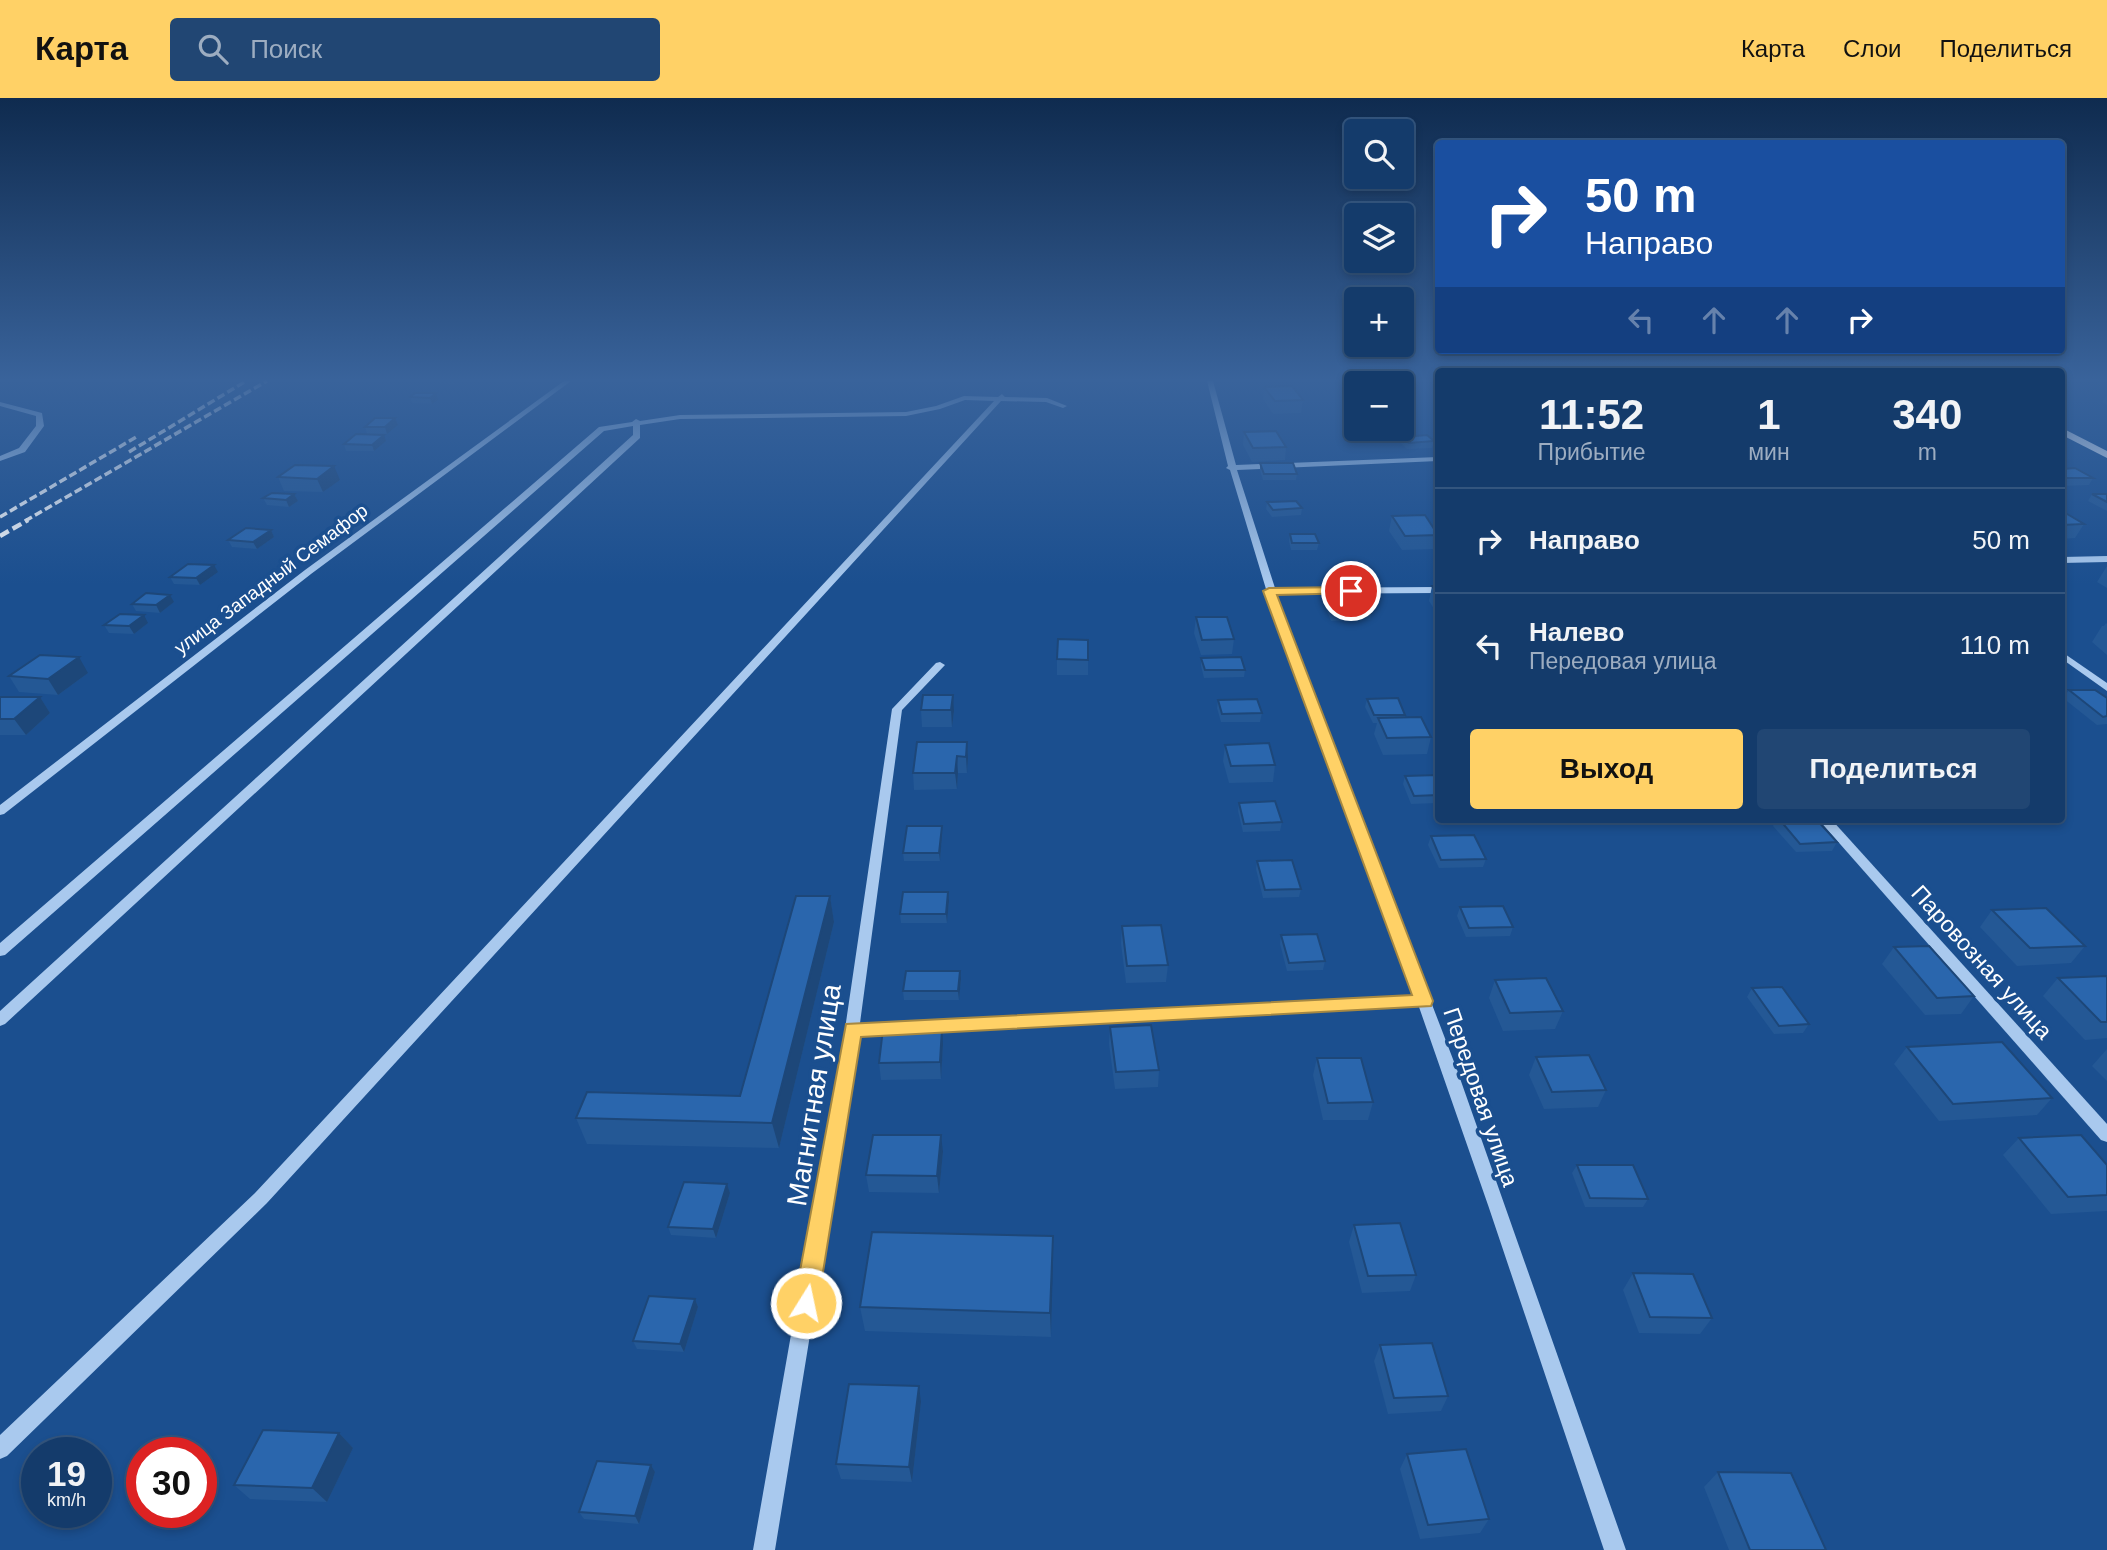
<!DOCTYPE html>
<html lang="ru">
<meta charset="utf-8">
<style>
:root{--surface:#143b6b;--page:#214673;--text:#f1f3f6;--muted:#9dadc1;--line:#33557e;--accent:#ffd166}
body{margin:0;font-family:Arial,sans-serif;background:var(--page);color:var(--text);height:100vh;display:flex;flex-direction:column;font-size:26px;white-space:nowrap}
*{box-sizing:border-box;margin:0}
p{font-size:23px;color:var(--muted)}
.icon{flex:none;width:38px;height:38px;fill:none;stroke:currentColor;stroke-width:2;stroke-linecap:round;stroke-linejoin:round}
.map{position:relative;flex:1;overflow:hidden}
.sheet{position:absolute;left:1435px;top:270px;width:630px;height:455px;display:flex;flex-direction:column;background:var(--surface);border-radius:7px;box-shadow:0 4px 10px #0003,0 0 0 2px var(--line)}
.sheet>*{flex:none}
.guide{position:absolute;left:1435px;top:42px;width:630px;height:214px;border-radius:7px;box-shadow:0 4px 10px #0003,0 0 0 2px var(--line);background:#1a4fa0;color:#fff;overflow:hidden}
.buttons{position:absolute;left:1344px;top:21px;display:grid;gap:14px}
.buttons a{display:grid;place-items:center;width:70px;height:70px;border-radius:7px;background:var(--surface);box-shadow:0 4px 10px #0003,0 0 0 2px var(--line);font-size:35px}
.speed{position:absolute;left:21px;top:1339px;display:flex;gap:14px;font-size:35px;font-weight:700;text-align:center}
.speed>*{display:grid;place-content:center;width:91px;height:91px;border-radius:50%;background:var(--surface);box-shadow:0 4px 10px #0003,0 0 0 2px var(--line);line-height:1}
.speed small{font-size:18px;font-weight:400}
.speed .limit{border:10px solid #d22;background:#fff;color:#111}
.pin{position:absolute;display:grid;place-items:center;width:60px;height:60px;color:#fff;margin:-30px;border:4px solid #fff;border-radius:50%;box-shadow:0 2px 7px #0007}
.me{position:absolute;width:77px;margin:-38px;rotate:10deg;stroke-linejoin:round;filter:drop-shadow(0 0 5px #0008)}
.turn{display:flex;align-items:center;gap:24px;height:147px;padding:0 35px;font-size:32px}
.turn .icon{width:91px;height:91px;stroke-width:2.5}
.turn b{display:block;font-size:49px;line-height:60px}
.lanes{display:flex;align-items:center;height:66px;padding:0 35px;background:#0003;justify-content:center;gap:35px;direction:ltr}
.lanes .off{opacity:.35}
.eta{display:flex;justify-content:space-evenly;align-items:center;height:119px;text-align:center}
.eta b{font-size:42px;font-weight:800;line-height:49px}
.primary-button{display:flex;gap:14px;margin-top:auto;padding:14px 35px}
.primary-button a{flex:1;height:80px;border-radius:7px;background:var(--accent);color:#111;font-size:28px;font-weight:800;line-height:80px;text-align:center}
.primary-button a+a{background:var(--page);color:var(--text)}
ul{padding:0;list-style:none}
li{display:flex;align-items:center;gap:21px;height:105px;padding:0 35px;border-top:2px solid var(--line)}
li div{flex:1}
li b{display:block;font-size:26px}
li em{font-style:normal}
header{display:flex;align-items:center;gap:42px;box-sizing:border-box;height:98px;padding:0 35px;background:var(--accent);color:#111}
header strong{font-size:33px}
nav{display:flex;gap:38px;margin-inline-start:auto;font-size:24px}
.search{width:490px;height:63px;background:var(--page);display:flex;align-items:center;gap:18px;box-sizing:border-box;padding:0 24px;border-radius:7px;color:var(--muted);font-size:26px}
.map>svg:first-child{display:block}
</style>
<header>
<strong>Карта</strong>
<div class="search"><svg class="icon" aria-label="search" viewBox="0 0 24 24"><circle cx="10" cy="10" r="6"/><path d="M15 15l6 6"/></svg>Поиск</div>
<nav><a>Карта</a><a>Слои</a><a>Поделиться</a></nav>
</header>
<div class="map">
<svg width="2107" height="1452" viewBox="0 0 2107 1452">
<rect width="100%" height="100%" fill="#1b4f8f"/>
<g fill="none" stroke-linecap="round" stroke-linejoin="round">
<g fill="#a9c9ee" fill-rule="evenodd">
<path d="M564 283H571L311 476 4 716 0 717V707L305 472Z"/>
<path d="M1207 283H1213L1236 367 1438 359V363L1237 372 1275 490 1438 489V495L1277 496 1312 594 1456 969 1626 1452H1604L1488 1107 1419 909 859 936 775 1452H753L845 931 892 611 936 565 940 564 945 567 902 612 860 925 1415 898 1301 594 1267 495 1264 493 1266 491 1230 372 1226 370 1228 368Z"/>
<path d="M1002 296 1005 299 1047 300 1067 308 1063 310 1046 304 1001 303 267 1105 7 1358 0 1361V1337L255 1095 994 303 965 302 940 311 906 318 680 321 640 327V340L5 926 0 928V913L633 337V328L604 333 5 857 0 858V845L599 329 632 324 636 321 640 323 680 317 906 314 936 308 964 298 998 299Z"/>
<path d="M0 304 42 315 44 328 25 354 0 363V358L19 350 36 328V318L0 308Z"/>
<path d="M2107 458V464L2062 465V459Z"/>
<path d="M2062 554 2107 585V593L2062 561Z"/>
<path d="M1818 721H1831L2107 1026V1044L2101 1042Z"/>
</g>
<path fill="#f0f6ff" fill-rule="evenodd" d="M2062 330 2107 353V360L2062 337Z"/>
<g stroke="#fff" stroke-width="3.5" stroke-dasharray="8 3.5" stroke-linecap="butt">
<path d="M129 354 246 283"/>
<path d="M0 419 138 338"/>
<path d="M25 423 267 283"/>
</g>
<path stroke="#fff" stroke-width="4.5" stroke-dasharray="10 4.5" stroke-linecap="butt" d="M0 438 28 422"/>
</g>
<g fill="#245895">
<path d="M438 283H459L454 286 439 285Z"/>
<path d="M2062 283H2072L2066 294H2062Z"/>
<path d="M1264 289 1303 302 1301 315 1273 316 1263 301Z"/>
<path d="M415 295 438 302 432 306 412 305 410 299Z"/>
<path d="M2107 297V307L2102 304Z"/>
<path d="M398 327 387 336H367L365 329Z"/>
<path d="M1244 334 1286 349 1285 362 1252 364 1243 347Z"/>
<path d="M1403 339 1434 343 1432 350 1407 351 1401 345Z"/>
<path d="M386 343 374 353H346L344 346Z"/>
<path d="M1260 365 1297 376 1296 382H1263L1260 372Z"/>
<path d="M2062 371 2093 380 2089 387 2062 388Z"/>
<path d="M278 379 340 382 323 394 284 393Z"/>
<path d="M294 396 298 403 289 409 267 407 263 400Z"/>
<path d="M2092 396H2107V413L2088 403Z"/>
<path d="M1267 404 1302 410 1301 417 1272 419 1266 411Z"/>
<path d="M2062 413 2084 426 2075 440 2062 441Z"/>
<path d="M1392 418 1438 436 1436 451 1402 452 1389 433Z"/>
<path d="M271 432 274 439 257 451 232 449 228 442Z"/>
<path d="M1290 436 1319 445 1317 452H1291L1289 443Z"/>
<path d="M2107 468V490L2097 484Z"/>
<path d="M218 474 200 487 174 486 170 479Z"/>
<path d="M1432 488H1438V517L1429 503Z"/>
<path d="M1326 501 1371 515 1370 522 1331 523 1325 508Z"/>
<path d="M174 504 160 515 136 513 132 506Z"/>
<path d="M1196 519 1234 541 1232 556 1201 557 1194 535Z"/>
<path d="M148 525 134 536 109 535 104 527Z"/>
<path d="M2106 525 2107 526V557L2092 544 2102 528H2104Z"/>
<path d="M1088 542V577H1057V561Z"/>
<path d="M1201 560 1245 572 1244 579 1204 580 1201 568Z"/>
<path d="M88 575 58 597 19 594 9 578Z"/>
<path d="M2069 592 2107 600V626L2097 627 2063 600Z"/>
<path d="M0 599H40L50 615 26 637H0Z"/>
<path d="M1367 601 1405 617V620L1431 639 1427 656 1383 657 1374 636 1377 625H1373L1365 609Z"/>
<path d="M1218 602 1262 615 1260 624H1221L1217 610Z"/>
<path d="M921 612 954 613 952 629H922Z"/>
<path d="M967 644 968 660 967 675H958L957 691 914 692 913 675Z"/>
<path d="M1225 647 1275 667 1273 684 1229 685 1223 663Z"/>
<path d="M1438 677V705L1411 706 1403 686 1405 678Z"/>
<path d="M1239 705 1282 724 1280 733 1243 734 1238 713Z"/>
<path d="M1777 721H1816L1837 744 1832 753 1796 754 1773 728Z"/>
<path d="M942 736 940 763H904L903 755Z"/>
<path d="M1431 738 1486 761 1483 769 1439 770 1428 747Z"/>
<path d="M1257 763 1301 791 1299 799 1263 800 1256 771Z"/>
<path d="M948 794 949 803 947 825H901L900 816Z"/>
<path d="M830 798 834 824 779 1050 587 1046 576 1020 740 998Z"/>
<path d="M1460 809 1513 829 1510 838 1466 839 1457 818Z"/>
<path d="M1992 812 2085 848 2071 865 2017 868 1980 829Z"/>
<path d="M1122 828 1168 867 1166 884 1126 885 1121 846Z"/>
<path d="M1281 837 1325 863 1323 872 1287 873 1280 846Z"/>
<path d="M1894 849 1974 898 1961 916 1925 917 1882 866Z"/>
<path d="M2107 878V940L2085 942 2043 898 2058 880Z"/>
<path d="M961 881 959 902H904L903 893Z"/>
<path d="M1495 882 1563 913 1555 931 1503 933 1489 900Z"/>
<path d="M1752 890 1809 926 1803 935 1774 936 1747 899Z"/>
<path d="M1110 929 1159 972 1158 989 1115 991 1109 946Z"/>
<path d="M943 947 941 981 881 982 879 965Z"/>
<path d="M1907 949 2052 1000 2037 1017 1939 1023 1894 966Z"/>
<path d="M2107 951V983L2092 968Z"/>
<path d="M1536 959 1606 992 1598 1009 1544 1011 1529 977Z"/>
<path d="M1317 960 1373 1004 1368 1022H1323L1313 977Z"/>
<path d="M2019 1040 2107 1067V1113L2051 1116 2003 1057Z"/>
<path d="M943 1054 939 1095 869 1094 866 1077Z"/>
<path d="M1577 1067 1648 1101 1643 1109H1585L1572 1075Z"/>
<path d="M727 1086 730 1095 716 1140 671 1137 668 1129Z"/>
<path d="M1354 1127 1416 1177 1410 1193 1362 1195 1349 1144Z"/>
<path d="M1053 1138 1051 1239 865 1233 860 1209Z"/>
<path d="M1633 1175 1712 1220 1700 1236 1639 1235 1623 1192Z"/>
<path d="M695 1201 698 1209 684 1254 637 1251 633 1243Z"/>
<path d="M1380 1247 1448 1298 1441 1313 1388 1316 1374 1263Z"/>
<path d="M921 1304 912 1384 841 1381 836 1366Z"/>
<path d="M339 1335 353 1350 327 1404 250 1401 234 1387Z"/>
<path d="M1407 1356 1489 1421 1480 1435 1420 1441 1400 1371Z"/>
<path d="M651 1367 655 1374 639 1426 584 1421 579 1414Z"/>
<path d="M1718 1374 1826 1452H1729L1704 1389Z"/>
</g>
<g fill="#1d4779">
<path d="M436 295 438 302 432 306 430 300Z"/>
<path d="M395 320 398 327 387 336 385 329Z"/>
<path d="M384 337 386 343 374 353 372 347Z"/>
<path d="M334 368 340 382 323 394 317 381Z"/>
<path d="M294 396 298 403 289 409 286 402Z"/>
<path d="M271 432 274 439 257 451 253 444Z"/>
<path d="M214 467 218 474 200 487 196 480Z"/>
<path d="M170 497 174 504 160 515 156 507Z"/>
<path d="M144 517 148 525 134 536 129 528Z"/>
<path d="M79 559 88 575 58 597 48 581Z"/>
<path d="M953 597 954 613 952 629 951 612Z"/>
<path d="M40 599 50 615 26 637 14 621Z"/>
<path d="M967 644 968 660 967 675 966 659Z"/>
<path d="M957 658 958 675 957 691 955 675Z"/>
<path d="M942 728V736L940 763 939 755Z"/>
<path d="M948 794 949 803 947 825 946 816Z"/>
<path d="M830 798 834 824 779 1050 772 1025Z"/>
<path d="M960 873 961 881 959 902 958 893Z"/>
<path d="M942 930 943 947 941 981 940 964Z"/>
<path d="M941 1037 943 1054 939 1095 937 1078Z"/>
<path d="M727 1086 730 1095 716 1140 713 1131Z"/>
<path d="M1053 1138V1163L1051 1239 1050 1215Z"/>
<path d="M695 1201 698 1209 684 1254 680 1246Z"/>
<path d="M919 1288 921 1304 912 1384 909 1369Z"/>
<path d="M339 1335 353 1350 327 1404 312 1390Z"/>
<path d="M651 1367 655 1374 639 1426 635 1418Z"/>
</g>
<g fill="#2a66ad" stroke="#1d4779" stroke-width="2">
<path d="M1292 288 1303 302 1275 303 1264 289Z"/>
<path d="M415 295H436L430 300 410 299Z"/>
<path d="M375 320H395L385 329H365Z"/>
<path d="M1276 333 1286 349 1253 350 1244 334Z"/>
<path d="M356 336 384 337 372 347 344 346Z"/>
<path d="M1427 337 1434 343 1409 345 1403 339Z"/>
<path d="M1260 365H1293L1297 376H1264Z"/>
<path d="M295 367 334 368 317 381 278 379Z"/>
<path d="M2075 370 2093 380H2062V371Z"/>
<path d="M272 395 294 396 286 402 263 400Z"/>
<path d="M2092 396H2107V404Z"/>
<path d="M1296 403 1302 410 1273 412 1267 404Z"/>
<path d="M2062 413 2084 426 2062 427Z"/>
<path d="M1425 417 1438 437 1405 438 1392 418Z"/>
<path d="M246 430 271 432 253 444 228 442Z"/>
<path d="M1290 436H1315L1319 445H1292Z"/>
<path d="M188 466 214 467 196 480 170 479Z"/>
<path d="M1432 488H1438V497Z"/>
<path d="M146 495 170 497 156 507 132 506Z"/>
<path d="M1364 500 1371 515H1332L1326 501Z"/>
<path d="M120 516 144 517 129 528 104 527Z"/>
<path d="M1196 519H1227L1234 541 1202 542Z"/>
<path d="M1058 541 1088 542V562L1057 561Z"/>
<path d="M40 557 79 559 48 581 9 578Z"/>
<path d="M1241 559 1245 572H1205L1201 560Z"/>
<path d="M2069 592H2095L2107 600V618L2103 619Z"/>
<path d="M923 597H953L951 612H921Z"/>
<path d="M0 599H40L14 621H0Z"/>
<path d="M1398 600 1405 617H1374L1367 601Z"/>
<path d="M1257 601 1262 615 1222 616 1218 602Z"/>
<path d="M1421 619 1431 639 1387 640 1378 620Z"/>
<path d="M917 644H967L966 659 957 658 955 675H913Z"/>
<path d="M1269 645 1275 667 1231 668 1225 647Z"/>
<path d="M1438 677V697L1414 698 1405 678Z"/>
<path d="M1275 703 1282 724 1244 726 1239 705Z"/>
<path d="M1779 721H1816L1837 744 1800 746Z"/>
<path d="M907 728H942L939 755H903Z"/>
<path d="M1474 737 1486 761 1441 762 1431 738Z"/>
<path d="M1292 762 1301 791 1265 792 1257 763Z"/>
<path d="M903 794H948L946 816H900Z"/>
<path d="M796 798H830L772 1025 576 1020 587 994 740 998Z"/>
<path d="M1503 808 1513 829 1469 830 1460 809Z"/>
<path d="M2046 810 2085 848 2030 850 1992 812Z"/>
<path d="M1161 827 1168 867 1127 868 1122 828Z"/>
<path d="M1317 836 1325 863 1289 865 1281 837Z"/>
<path d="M1929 848 1974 898 1937 900 1894 849Z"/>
<path d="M906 873H960L958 893H903Z"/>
<path d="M2107 878V924H2101L2058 880Z"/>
<path d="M1546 880 1563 913 1510 915 1495 882Z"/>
<path d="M1782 889 1809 926 1779 928 1752 890Z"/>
<path d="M1151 927 1159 972 1116 974 1110 929Z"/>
<path d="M942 930 940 964 879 965 883 931Z"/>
<path d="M2002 944 2052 1000 1953 1006 1907 949Z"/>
<path d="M1589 957 1606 992 1552 994 1536 959Z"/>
<path d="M1317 960H1361L1373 1004 1328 1005Z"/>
<path d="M873 1037H941L937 1078 866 1077Z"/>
<path d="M2081 1037 2107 1067V1097L2068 1099 2019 1040Z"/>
<path d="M1577 1067H1633L1648 1101 1590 1100Z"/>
<path d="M684 1084 727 1086 713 1131 668 1129Z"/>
<path d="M1400 1125 1416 1177 1368 1178 1354 1127Z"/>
<path d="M872 1134 1053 1138 1050 1215 860 1209Z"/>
<path d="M1633 1175 1693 1176 1712 1220 1650 1219Z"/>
<path d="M649 1198 695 1201 680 1246 633 1243Z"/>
<path d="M1432 1245 1448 1298 1394 1300 1380 1247Z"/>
<path d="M849 1286 919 1288 909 1369 836 1366Z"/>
<path d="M263 1332 339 1335 312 1390 234 1387Z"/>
<path d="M1466 1351 1489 1421 1428 1427 1407 1356Z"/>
<path d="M597 1363 651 1367 635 1418 579 1414Z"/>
<path d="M1718 1374 1791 1375 1826 1452H1750Z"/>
</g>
<linearGradient id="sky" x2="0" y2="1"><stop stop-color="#0f2b4f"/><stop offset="0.58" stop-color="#39639b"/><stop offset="1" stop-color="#39639b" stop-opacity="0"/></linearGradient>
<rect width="2107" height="486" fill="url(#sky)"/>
<path fill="#ffd166" stroke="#a68842" stroke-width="2" d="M1351 489 1356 490V495L1277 497 1433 903 1431 908 861 939 818 1205 814 1213 806 1217 797 1213 794 1205 846 926 1412 897 1263 493 1269 490Z"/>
<g text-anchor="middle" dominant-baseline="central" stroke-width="7" stroke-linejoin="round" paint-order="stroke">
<g font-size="19" fill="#fff" stroke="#1b4f8f">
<text transform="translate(271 481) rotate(-37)">улица Западный Семафор</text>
</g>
<g font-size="23" fill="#fff" stroke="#1b4f8f">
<text transform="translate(1982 864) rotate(48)">Паровозная улица</text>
<text transform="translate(1481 999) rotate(71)">Передовая улица</text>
</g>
<g font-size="28" fill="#fff" stroke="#1b4f8f">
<text transform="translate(814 997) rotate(-81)">Магнитная улица</text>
</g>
</g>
</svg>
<div class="buttons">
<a><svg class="icon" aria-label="search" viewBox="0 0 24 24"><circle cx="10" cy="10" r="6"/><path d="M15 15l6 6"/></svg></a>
<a><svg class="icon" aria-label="layers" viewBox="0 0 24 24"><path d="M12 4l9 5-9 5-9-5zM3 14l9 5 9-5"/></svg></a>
<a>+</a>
<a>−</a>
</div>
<div class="speed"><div>19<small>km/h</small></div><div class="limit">30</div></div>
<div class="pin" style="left:1351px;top:493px;background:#d93025"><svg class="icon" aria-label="arrive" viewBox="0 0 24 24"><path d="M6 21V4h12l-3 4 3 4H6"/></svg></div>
<svg class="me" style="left:806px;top:1205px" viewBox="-20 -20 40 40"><circle r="17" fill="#ffd166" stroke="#fff" stroke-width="3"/><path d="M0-11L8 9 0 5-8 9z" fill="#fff"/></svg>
<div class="guide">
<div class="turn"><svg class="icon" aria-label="right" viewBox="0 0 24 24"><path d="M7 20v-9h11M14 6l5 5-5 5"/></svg><div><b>50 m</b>Направо</div></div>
<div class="lanes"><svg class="icon off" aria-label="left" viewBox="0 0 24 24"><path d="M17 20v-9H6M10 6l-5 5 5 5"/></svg><svg class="icon off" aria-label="ahead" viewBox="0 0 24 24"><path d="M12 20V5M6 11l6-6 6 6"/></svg><svg class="icon off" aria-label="ahead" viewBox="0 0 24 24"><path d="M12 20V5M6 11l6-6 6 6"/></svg><svg class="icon" aria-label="right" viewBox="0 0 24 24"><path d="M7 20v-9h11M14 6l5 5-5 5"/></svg></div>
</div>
<section class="sheet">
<div class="eta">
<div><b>11:52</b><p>Прибытие</p></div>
<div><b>1</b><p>мин</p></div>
<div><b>340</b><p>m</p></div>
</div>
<ul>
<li><svg class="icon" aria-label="right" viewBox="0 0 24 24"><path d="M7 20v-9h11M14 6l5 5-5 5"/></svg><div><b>Направо</b></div><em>50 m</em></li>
<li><svg class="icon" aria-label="left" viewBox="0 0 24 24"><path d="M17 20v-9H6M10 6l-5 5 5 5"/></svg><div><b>Налево</b><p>Передовая улица</p></div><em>110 m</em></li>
</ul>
<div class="primary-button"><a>Выход</a><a>Поделиться</a></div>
</section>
</div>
